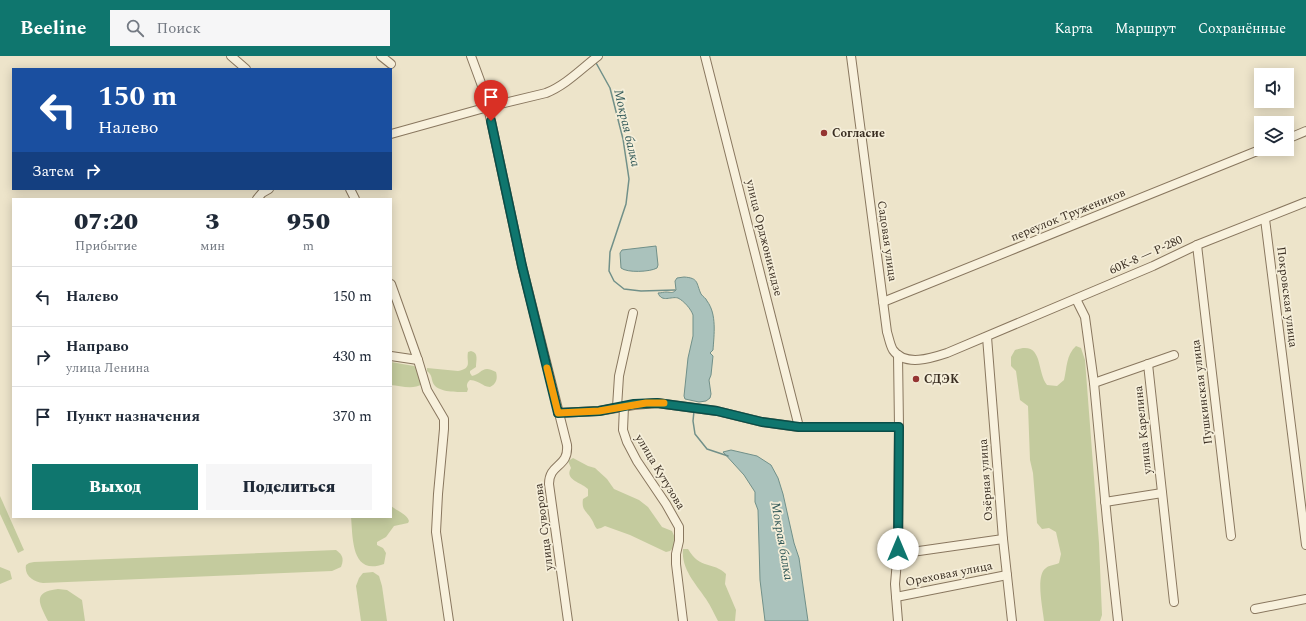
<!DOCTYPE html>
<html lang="ru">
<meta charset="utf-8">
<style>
:root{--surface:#fff;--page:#f6f6f7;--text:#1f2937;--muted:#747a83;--line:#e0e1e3;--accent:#0f766e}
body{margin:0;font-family:Spectral,serif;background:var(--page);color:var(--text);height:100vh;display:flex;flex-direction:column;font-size:15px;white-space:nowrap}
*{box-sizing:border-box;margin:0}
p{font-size:13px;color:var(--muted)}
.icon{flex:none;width:22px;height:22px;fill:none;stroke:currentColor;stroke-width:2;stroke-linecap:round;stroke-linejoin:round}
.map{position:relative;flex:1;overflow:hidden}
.sheet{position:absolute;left:12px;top:142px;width:380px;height:320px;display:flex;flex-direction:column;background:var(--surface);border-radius:0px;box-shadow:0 2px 10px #0003}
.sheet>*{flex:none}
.guide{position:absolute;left:12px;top:12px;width:380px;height:122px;border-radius:0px;box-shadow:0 2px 10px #0003;background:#1a4fa0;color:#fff;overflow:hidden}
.tools{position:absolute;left:1254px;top:12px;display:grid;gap:8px}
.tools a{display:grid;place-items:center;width:40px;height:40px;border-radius:0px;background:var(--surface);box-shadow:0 2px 10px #0003;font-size:20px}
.pin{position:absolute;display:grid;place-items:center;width:34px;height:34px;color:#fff;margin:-41px -17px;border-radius:50% 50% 50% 0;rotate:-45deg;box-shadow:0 0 4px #0007}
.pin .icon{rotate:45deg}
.me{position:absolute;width:44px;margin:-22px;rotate:0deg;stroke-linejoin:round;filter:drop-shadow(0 0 3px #0008)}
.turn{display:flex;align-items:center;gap:14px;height:84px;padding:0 20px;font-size:18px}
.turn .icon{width:52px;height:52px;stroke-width:2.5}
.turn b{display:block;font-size:28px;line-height:34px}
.then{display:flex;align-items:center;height:38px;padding:0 20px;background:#0003;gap:8px;font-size:15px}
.eta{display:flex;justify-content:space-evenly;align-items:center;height:68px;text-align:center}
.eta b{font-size:24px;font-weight:800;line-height:28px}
.button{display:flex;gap:8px;margin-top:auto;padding:8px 20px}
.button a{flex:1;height:46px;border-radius:0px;background:var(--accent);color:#fff;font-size:16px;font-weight:800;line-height:46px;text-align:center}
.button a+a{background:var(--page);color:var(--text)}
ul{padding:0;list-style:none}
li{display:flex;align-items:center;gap:12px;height:60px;padding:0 20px;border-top:1px solid var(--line)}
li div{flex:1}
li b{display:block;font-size:15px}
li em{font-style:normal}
header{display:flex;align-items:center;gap:24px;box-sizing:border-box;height:56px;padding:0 20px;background:var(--accent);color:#fff}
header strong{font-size:19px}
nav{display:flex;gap:22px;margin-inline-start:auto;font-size:14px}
.search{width:280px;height:36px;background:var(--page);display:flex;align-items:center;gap:10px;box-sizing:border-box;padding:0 14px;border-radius:0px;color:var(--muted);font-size:15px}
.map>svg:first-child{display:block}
</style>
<header>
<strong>Beeline</strong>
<div class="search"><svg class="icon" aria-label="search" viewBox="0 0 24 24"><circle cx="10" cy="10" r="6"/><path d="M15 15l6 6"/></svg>Поиск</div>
<nav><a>Карта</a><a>Маршрут</a><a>Сохранённые</a></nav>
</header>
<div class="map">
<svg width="1306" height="565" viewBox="0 0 1306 565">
<rect width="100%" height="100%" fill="#ede4ca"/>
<g fill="#c4cb9e">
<path d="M1076 290 1081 292 1085 304 1099 487 1102 559 1100 565H1044C1043 553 1035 519 1046 512 1049 509 1055 509 1059 507L1061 498 1056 476 1049 472 1042 473 1037 467 1033 417 1030 404 1028 350 1020 344 1016 315 1011 310V301L1015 294C1044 284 1036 315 1047 329L1057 330 1064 324C1067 312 1066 299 1076 290Z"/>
<path d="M471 295C479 297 476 304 476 311L470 315V317L472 320C482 318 482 308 496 316 498 323 496 328 490 331 481 330 481 325 470 324 467 327 466 329 468 333L467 336H463C455 336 437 336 433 327 431 321 432 319 427 315V312L458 315C473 312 466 306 468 296Z"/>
<path d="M391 306 414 310 417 312 422 328C414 334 400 330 391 329Z"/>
<path d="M573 402 588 410 595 412 607 423 614 433 639 444 648 451 662 471 672 475 675 482 673 492 670 495 666 496 630 479 605 470 601 472 597 473C594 470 594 467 592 464 588 456 581 455 583 443L588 440V433C581 426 564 424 571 412L568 405Z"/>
<path d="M0 440 24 494 18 497 0 458Z"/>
<path d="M391 450C397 455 407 458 409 465L408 467 394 470 386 481 377 486V489L383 492 386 497 384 508C351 520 353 482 351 461H391Z"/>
<path d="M683 493H688C700 514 713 505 726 518L725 528 736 554 735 565H718C714 558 711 550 706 543 696 528 681 513 683 493Z"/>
<path d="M336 494C343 499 344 503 341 511L332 515 43 527C34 526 24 520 26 509L29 507 34 506Z"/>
<path d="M0 511 10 515 12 523 0 528Z"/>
<path d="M373 516 379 520 382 530 387 565H361L356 530 359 522 363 517Z"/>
<path d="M58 533 67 534 82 544 85 565H48C39 547 32 536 58 533Z"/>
</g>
<g fill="#aac2bc" stroke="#719089">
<path d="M656 190 658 209 657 212C650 216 627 217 621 212L620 197 622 194Z"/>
<path d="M684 221C699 222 696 227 701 238 703 241 706 242 707 245 717 258 714 279 713 294L710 297 713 300 711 319 709 324 711 338 710 342 706 345 699 346 685 343 684 340 688 302 693 280V259C691 253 684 245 678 242 671 240 662 247 658 237 661 237 664 236 666 236 671 236 672 238 676 234L675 225 677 222Z"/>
<path d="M731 394 757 400 771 409 778 422 783 438 794 487 799 502 808 565H765L760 524 758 454 755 446V436L744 419 723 396Z"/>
</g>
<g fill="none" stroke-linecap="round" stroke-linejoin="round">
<g stroke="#719089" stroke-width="1.5">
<path d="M595 5 610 32 623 83 629 123 626 148 610 196 609 215 614 225 624 233 641 235 675 234"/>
<path d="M694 355 693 365 695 378 707 393 728 400"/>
</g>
<g stroke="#89775f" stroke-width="10">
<g id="minor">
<path d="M231 0 246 13"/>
<path d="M381 0 391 8"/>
<path d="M471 0 485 38 488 51 522 210 567 389C569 412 549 407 549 428L568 565"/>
<path d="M705 0 799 371"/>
<path d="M851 0 887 276C889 282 890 289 893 294 905 311 932 302 947 297L1153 210 1197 189 1306 146"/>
<path d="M391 78 488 51 546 37C566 29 581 13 598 0"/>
<path d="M1287 83 1306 75"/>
<path d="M350 133 355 143"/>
<path d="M257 143 262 137 269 133"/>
<path d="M1265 163 1306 489"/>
<path d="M1197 189 1231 480"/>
<path d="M391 228 418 304 427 334 444 363V373L438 438 436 476 449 565"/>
<path d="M1076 243 1085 261 1094 327 1107 464 1118 565"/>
<path d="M883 246 1262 93"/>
<path d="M987 281 1003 483 1012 565"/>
<path d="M391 300 418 304"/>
<path d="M1148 308 1174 546"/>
<path d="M1094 327 1174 299"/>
<path d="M624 350 623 374 627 386 637 405 666 448 679 471V485L676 498V508L683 565"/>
<path d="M617 351 619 320 633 257"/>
<path d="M558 357 599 355 634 349 657 347 717 355 762 366 799 371H899"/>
<path d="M1105 446 1162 437"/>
<path d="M898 498 1003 483"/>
<path d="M896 541 1007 519"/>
<path d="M1255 553 1306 543"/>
<path d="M898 565 895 528 898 493 899 371 898 299"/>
</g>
</g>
<use href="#minor" stroke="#f8f1dd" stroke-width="8"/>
</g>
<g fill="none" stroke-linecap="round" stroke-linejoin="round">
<g stroke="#0a4d48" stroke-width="10">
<path id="route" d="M491 65 522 210 558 357 599 355 634 348 657 347 717 355 762 366 799 371H899L898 493"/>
</g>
<use href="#route" stroke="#0f766e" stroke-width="7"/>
<path stroke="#f59e0b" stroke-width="7" d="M547 312 558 357 599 355 646 347H664"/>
</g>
<g fill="#953532" stroke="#f5eed9" stroke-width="1.5">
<circle cx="824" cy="77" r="4"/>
<circle cx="916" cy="323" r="4"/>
</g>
<g text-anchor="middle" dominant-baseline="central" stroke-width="3.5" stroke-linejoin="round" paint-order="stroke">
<g font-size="12" font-weight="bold" fill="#3a2e22" stroke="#f5eed9" text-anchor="start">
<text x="832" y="77">Согласие</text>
<text x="924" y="323">СДЭК</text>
</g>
<g font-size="12" fill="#3a2e22" stroke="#f5eed9">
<text transform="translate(1068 159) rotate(-22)">переулок Тружеников</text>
<text transform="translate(764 182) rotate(76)">улица Орджоникидзе</text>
<text transform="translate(887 185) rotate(82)">Садовая улица</text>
<text transform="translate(1146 199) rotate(-24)">60К-8 — Р-280</text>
<text transform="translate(1287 241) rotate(83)">Покровская улица</text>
<text transform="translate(1202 336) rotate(-97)">Пушкинская улица</text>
<text transform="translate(1143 374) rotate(-96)">улица Карелина</text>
<text transform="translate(660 416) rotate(59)">улица Кутузова</text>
<text transform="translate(986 424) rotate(-94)">Озёрная улица</text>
<text transform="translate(544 471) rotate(-97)">улица Суворова</text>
<text transform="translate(949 518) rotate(-11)">Ореховая улица</text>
</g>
<g font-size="13" font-style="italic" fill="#325958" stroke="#f5eed9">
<text transform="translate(627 72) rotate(77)">Мокрая балка</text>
<text transform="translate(782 485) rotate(80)">Мокрая балка</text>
</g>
</g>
</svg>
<div class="tools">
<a><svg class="icon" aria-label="sound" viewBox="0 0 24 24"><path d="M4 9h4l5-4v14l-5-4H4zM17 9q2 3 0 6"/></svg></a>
<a><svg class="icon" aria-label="layers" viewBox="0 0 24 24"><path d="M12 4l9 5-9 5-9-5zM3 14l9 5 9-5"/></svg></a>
</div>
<div class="pin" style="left:491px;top:65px;background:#d93025"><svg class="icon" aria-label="arrive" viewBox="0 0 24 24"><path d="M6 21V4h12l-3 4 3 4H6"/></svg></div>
<svg class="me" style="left:898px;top:493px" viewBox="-20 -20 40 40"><circle r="19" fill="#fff"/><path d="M0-13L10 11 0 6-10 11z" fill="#0f766e"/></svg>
<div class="guide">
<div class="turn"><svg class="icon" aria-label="left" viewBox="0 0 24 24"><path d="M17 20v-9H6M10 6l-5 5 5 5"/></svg><div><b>150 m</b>Налево</div></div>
<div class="then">Затем<svg class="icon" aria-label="right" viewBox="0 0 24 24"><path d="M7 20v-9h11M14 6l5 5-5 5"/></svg></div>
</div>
<section class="sheet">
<div class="eta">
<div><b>07:20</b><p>Прибытие</p></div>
<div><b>3</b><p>мин</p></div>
<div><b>950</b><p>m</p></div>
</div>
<ul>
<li><svg class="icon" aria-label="left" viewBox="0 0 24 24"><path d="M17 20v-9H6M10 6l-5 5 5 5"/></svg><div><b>Налево</b></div><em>150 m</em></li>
<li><svg class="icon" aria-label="right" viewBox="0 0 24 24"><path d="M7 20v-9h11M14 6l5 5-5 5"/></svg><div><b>Направо</b><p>улица Ленина</p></div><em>430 m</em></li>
<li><svg class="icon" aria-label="arrive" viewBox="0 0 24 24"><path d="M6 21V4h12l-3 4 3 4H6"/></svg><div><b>Пункт назначения</b></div><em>370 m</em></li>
</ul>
<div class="button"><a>Выход</a><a>Поделиться</a></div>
</section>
</div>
